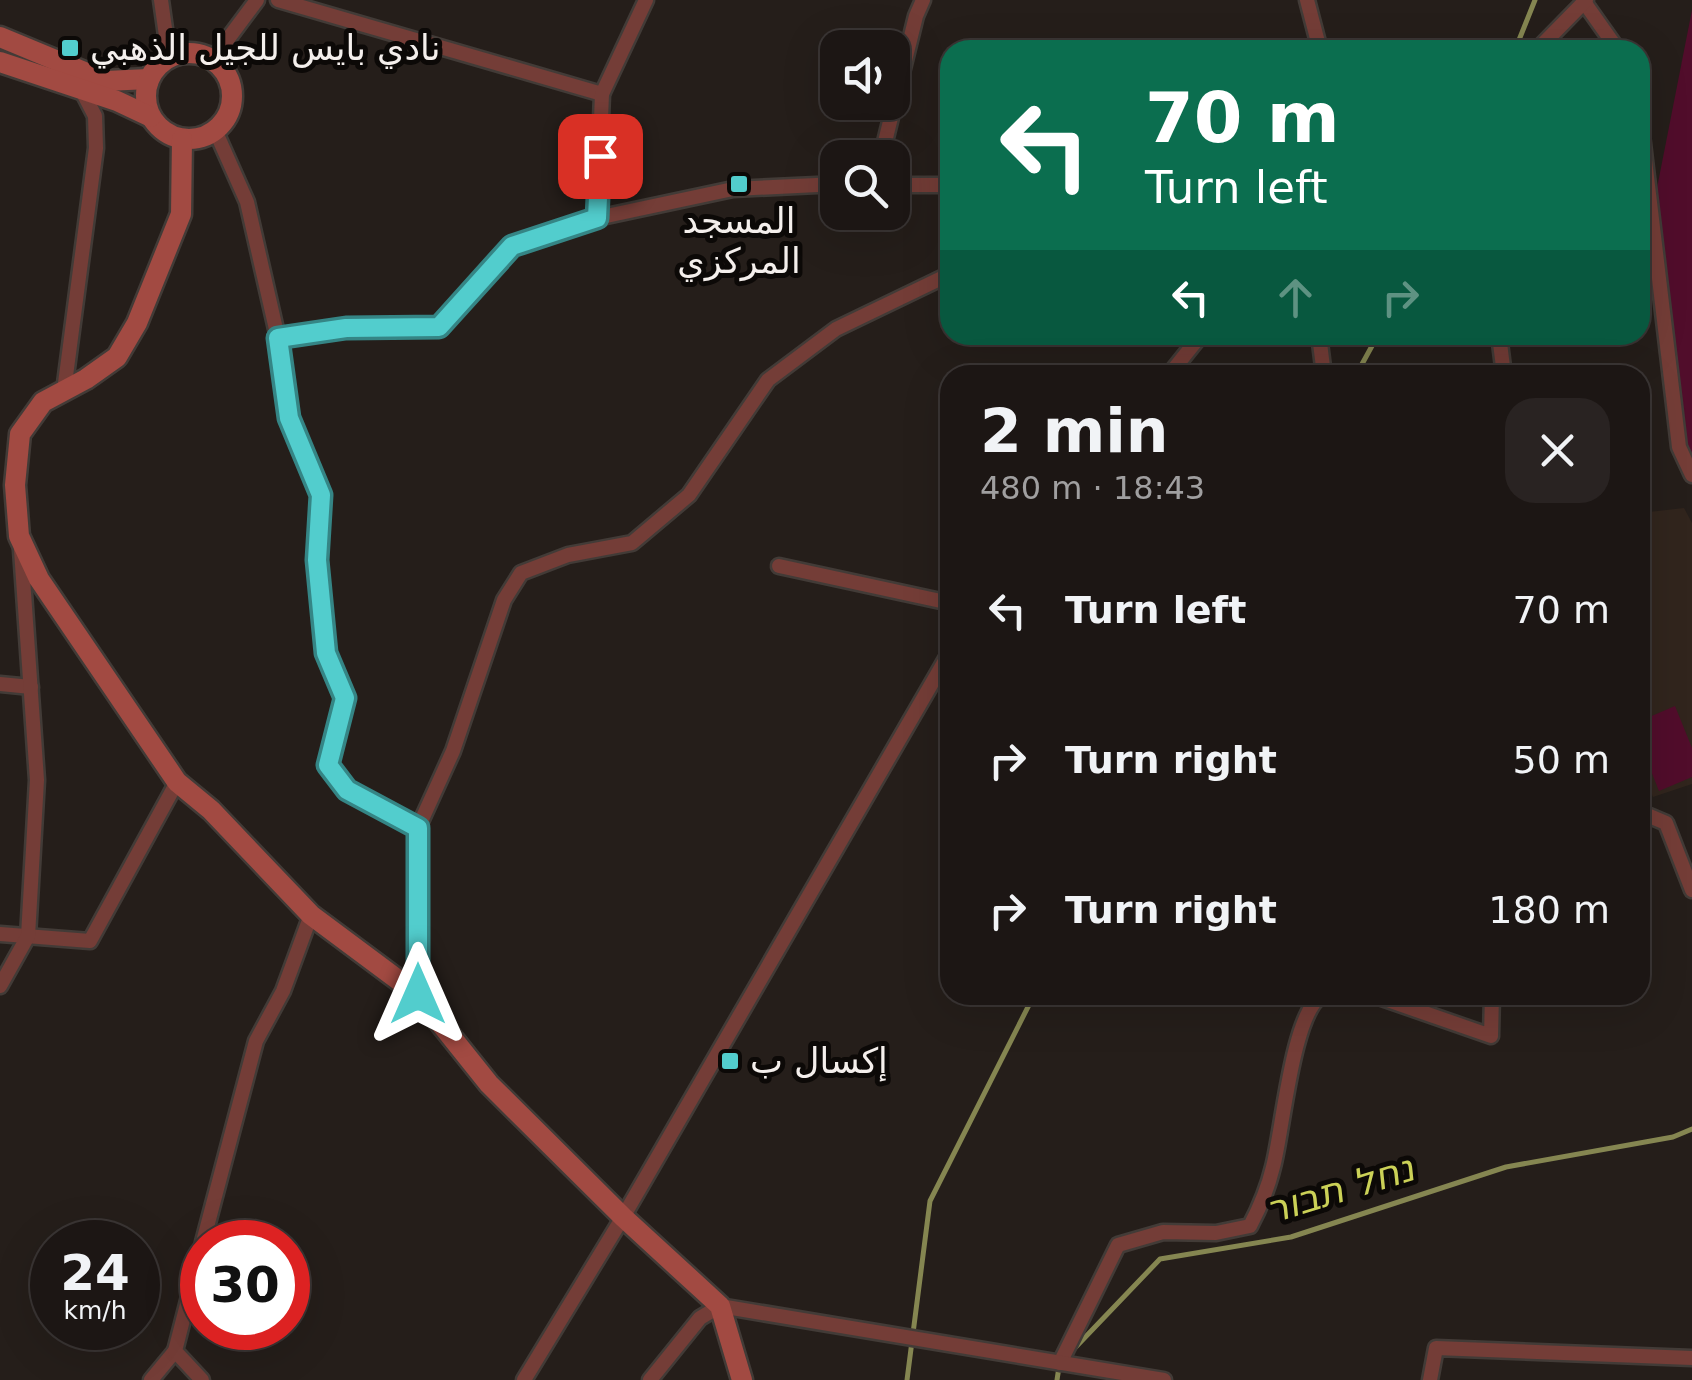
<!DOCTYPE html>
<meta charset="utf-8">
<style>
:root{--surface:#1c1614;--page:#292322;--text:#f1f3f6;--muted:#a09fa0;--line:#3a3534}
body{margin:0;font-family:"DejaVu Sans","Noto Sans Arabic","Noto Sans Hebrew",sans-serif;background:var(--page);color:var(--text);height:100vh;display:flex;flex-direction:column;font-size:38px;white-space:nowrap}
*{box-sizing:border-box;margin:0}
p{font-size:32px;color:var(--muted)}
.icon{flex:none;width:55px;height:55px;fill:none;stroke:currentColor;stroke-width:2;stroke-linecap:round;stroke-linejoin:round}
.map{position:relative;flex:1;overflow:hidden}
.sheet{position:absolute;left:940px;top:365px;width:710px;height:640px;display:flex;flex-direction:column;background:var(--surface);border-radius:30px;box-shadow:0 10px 40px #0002,0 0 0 2px var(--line)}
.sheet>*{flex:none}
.top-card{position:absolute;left:940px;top:40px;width:710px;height:305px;border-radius:30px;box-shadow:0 10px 40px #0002,0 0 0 2px var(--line);background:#0b6e4f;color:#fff;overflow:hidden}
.controls{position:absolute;left:820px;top:30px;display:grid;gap:20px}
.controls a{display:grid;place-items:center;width:90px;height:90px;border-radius:20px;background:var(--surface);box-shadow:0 10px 40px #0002,0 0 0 2px var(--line);font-size:50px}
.speed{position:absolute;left:30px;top:1220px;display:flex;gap:20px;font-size:50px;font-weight:700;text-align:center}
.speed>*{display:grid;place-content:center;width:130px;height:130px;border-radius:50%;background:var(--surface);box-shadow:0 10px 40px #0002,0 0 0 2px var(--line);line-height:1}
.speed small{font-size:25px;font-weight:400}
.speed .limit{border:15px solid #d22;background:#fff;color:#111}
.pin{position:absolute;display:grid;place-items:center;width:85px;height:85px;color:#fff;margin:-42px;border-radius:20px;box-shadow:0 5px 15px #0006}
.me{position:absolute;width:110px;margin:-55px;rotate:0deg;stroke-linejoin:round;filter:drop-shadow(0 0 8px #0008)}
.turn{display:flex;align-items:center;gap:35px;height:210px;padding:0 40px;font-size:45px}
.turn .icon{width:130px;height:130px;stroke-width:2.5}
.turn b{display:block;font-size:70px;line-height:85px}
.lanes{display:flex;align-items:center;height:95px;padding:0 40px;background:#0003;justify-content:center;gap:50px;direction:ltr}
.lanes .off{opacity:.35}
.round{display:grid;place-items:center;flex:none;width:105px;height:105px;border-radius:30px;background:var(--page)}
.overview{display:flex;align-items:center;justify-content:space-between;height:170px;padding:0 40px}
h1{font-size:60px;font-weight:700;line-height:75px}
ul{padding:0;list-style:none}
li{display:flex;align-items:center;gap:30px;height:150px;padding:0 40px}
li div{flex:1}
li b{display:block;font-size:38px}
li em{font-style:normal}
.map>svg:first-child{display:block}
</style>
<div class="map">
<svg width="1692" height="1380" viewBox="0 0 1692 1380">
<rect width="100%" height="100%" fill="#251e1a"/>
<path fill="#31251d" d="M1684 508 1692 523V784L1653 797 1640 765V513Z"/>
<g fill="#510d2b">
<path d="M1692 10V482L1646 244Z"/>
<path d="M1675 706 1692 748V777L1659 791 1640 743V721Z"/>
</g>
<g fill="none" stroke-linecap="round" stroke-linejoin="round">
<g stroke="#858651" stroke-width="5">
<path d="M1515 50 1535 0"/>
<path d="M1356 375 1378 335"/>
<path d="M1072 1351 1160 1259 1291 1237 1506 1167 1673 1137 1692 1129"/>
<path d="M907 1380 930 1201 1034 995"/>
<path d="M1057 1380 1059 1367"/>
</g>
<g stroke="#423b37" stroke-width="19">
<g id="street">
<path d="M161 0 169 57"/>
<path d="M278 0 602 94"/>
<path d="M1307 0 1320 50"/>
<path d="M1584 2 1618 50"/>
<path d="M1529 50 1539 48 1586 0"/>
<path d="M213 59 257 0"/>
<path d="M1640 118 1679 447 1692 475"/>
<path d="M215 130 247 202 278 338 289 418 321 495 317 560 326 653 345 698 328 765 347 790 418 828 417 994"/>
<path d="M881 158 916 16 923 0"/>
<path d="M892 185H950"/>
<path d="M597 218 602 94 646 0"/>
<path d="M1319 335 1324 375"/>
<path d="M1499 335 1504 375"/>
<path d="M278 338 346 328 439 327 513 246 597 218 733 189 838 184"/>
<path d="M1169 375 1201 335"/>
<path d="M64 391 96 148 95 116 81 89"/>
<path d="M779 566 950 603"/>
<path d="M0 684 31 687"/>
<path d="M1640 812 1666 823 1692 890"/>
<path d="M418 828 453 751 504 600 521 573 568 555 632 543 689 495 768 380 836 329 950 274"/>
<path d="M0 934 90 941 177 782"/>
<path d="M0 986 28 936 37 780 21 550"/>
<path d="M1373 995 1491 1036 1492 995"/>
<path d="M203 1242 256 1041 283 991 311 915"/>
<path d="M1060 1363 1118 1245 1163 1232 1216 1233 1250 1226C1260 1207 1268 1188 1273 1167 1283 1130 1292 1014 1322 995"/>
<path d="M151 1380 175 1351"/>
<path d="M202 1380 175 1351 202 1246"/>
<path d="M524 1380 623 1217 950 652"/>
<path d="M650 1380 700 1318 720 1306 1164 1380"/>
<path d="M1430 1380 1436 1348 1692 1358"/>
</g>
</g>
<g stroke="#423b37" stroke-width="25">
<g id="secondary">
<path d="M0 37 106 81 149 79"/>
<circle cx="189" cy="96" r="43"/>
<path d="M0 62 117 101 151 117"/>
<path d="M182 139 181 214 137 323 117 357 86 379 43 402 20 434 15 485 19 536 39 579 177 782 211 810 311 915 417 994 489 1084 623 1217 720 1306 742 1380"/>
</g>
</g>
<use href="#street" stroke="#743d37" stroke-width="14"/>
<use href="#secondary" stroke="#a24a42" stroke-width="20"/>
</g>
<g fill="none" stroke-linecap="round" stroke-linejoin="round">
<g stroke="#358585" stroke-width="25">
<path id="route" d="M418 994V828L347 790 328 765 345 698 326 653 317 560 321 495 289 418 278 338 346 328 439 327 512 246 597 218 600 156"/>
</g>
<use href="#route" stroke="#52cdcd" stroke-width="18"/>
</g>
<g fill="#52cdcd" stroke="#0c0907" stroke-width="4">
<rect x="60" y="38" width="20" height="20" rx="5"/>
<rect x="729" y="174" width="20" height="20" rx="5"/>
<rect x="720" y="1051" width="20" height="20" rx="5"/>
</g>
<g text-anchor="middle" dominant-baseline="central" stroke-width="10" stroke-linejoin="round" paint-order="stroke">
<g font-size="35" fill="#f4efec" stroke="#0c0907" text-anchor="start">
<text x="90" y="48">نادي بايس للجيل الذهبي</text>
<text x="739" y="221" text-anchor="middle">المسجد<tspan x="739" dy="40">المركزي</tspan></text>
<text x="750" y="1061">إكسال ب</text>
</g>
<g font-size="38" font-style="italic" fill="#cbd157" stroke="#0c0907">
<text transform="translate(1340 1189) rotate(-17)">נחל תבור</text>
</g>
</g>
</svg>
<div class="controls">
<a><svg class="icon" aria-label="sound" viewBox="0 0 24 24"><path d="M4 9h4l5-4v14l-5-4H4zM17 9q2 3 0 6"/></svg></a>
<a><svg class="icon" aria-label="search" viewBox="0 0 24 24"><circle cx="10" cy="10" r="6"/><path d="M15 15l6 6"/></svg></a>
</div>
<div class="speed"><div>24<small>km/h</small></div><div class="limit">30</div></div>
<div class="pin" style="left:600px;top:156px;background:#d93025"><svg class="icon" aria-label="arrive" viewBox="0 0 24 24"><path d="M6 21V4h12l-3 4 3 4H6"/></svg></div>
<svg class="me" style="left:418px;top:994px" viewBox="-20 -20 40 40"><path d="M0-17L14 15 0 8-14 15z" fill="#52cdcd" stroke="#fff" stroke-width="4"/></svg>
<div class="top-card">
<div class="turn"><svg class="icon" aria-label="left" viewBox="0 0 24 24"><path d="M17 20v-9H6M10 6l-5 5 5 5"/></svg><div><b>70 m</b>Turn left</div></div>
<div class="lanes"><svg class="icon" aria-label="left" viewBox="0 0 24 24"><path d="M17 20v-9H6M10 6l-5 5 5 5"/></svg><svg class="icon off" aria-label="ahead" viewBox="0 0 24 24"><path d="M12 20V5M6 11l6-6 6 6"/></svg><svg class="icon off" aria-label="right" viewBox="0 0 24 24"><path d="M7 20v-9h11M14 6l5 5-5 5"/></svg></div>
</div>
<section class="sheet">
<div class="overview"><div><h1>2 min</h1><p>480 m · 18:43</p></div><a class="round"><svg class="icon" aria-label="close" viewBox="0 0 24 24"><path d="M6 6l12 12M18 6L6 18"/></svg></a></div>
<ul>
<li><svg class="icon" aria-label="left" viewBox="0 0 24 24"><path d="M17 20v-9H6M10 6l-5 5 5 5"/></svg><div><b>Turn left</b></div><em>70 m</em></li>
<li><svg class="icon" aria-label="right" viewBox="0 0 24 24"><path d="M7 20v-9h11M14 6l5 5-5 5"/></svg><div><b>Turn right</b></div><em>50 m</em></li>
<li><svg class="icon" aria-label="right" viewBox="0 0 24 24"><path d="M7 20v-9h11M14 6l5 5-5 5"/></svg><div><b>Turn right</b></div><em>180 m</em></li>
</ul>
</section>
</div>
